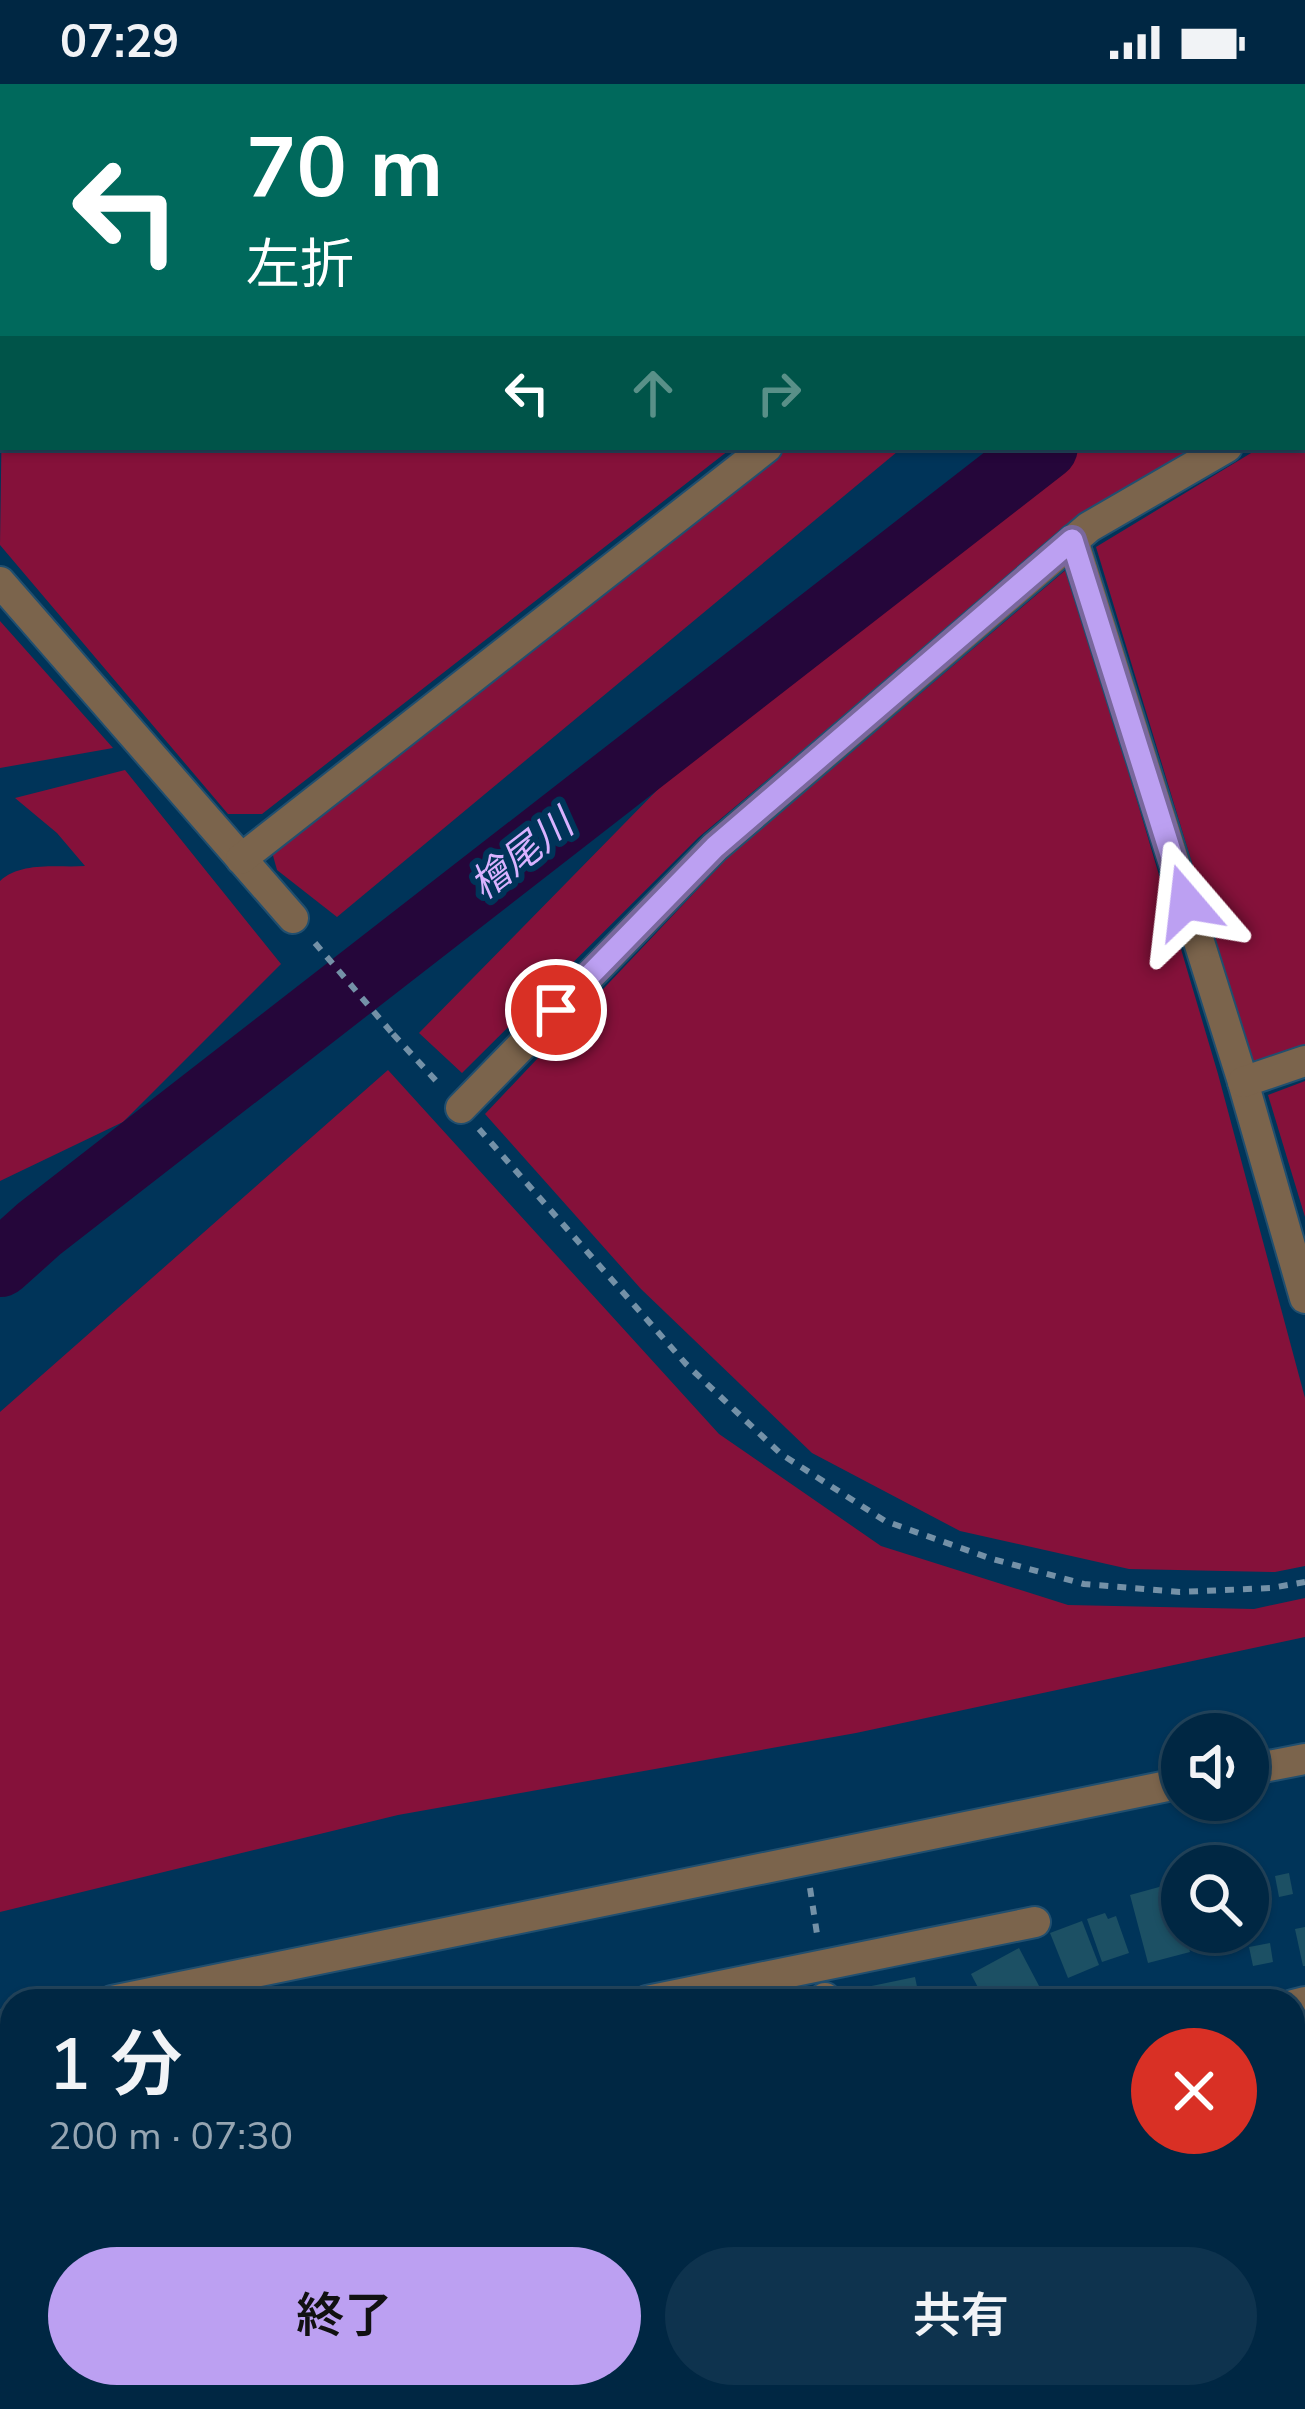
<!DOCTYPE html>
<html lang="ja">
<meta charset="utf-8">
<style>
:root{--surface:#002743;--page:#0e334e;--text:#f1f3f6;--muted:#95a5b2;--line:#22445c;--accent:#bca0f2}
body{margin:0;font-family:"Nunito Sans","Noto Sans JP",sans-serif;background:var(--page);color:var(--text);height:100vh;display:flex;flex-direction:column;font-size:45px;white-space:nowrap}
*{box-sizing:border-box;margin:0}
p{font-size:39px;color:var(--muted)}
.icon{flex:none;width:66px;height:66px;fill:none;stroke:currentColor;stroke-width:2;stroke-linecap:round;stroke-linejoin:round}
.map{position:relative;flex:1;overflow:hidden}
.side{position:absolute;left:0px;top:1905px;width:1305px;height:420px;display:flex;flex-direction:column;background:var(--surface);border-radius:36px 36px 0 0;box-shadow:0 3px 9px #0004,0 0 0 3px var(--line)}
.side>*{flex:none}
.guide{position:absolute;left:0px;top:0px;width:1305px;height:366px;box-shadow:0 3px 9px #0004,0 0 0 3px var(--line);background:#00695c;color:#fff;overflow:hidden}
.fabs{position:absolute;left:1161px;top:1629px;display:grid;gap:24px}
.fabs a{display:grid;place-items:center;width:108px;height:108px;border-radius:50%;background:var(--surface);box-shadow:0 3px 9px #0004,0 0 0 3px var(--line);font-size:60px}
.pin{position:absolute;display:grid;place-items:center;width:102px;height:102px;color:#fff;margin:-51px;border:6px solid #fff;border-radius:50%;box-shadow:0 3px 12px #0007}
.me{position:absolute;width:132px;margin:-66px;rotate:343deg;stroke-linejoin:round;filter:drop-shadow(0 0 9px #0008)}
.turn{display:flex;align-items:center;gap:42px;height:252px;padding:0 48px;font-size:54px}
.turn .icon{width:156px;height:156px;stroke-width:2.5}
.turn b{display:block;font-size:84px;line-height:102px}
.lanes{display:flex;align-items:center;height:114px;padding:0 48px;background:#0003;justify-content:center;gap:60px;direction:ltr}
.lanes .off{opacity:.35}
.round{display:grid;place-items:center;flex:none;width:126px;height:126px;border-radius:63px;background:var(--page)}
.head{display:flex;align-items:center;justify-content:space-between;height:204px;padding:0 48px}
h1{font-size:72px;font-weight:600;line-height:90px}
.cta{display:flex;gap:24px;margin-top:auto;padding:24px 48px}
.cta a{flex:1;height:138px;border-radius:72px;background:var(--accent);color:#111;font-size:48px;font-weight:600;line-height:138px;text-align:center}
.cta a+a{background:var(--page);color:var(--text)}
.status{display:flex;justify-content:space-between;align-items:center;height:84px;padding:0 60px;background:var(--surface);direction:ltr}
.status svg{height:33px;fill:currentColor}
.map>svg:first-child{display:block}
</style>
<div class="status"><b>07:29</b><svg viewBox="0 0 49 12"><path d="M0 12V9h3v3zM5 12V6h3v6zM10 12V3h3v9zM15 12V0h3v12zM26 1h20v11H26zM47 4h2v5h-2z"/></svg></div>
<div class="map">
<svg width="1305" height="2325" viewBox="0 0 1305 2325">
<rect width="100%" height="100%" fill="#003459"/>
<g fill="#85113a">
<path d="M395 0H1174L1176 3H390Z"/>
<path d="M3 254V363H733L262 730H228L0 461Z"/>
<path d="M1305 336V962L1253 980 1096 463 1261 363H1302Z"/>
<path d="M788 363H903L337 833 277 786 272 768 475 602Z"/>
<path d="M1069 363H1198L1073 440 699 753 462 989 419 949 720 642Z"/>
<path d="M1068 484 1218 990 1305 1314V1482L1275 1488 1129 1485 960 1447 812 1369 641 1205 485 1030 728 773Z"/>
<path d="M0 537 113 664 0 684Z"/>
<path d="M125 686 281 880 123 1038 0 1097V797C22 777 58 784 85 782L57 749 15 714Z"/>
<path d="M388 986 719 1350 881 1462 1068 1521 1254 1525 1305 1514V1553L856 1649 398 1731 0 1828V1328Z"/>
<path d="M1305 997V1133L1268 1011Z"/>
</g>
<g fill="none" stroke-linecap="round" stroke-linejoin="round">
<path stroke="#25063a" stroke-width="10" d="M0 1142 39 1145"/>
<path stroke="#25063a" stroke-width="66" d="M0 1180 39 1145 1045 363"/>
</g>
<g fill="#1c5064">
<path d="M1289 1789 1293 1810 1279 1813 1275 1792Z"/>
<path d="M1181 1797 1182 1848H1185L1190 1868 1148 1879 1130 1811Z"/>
<path d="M1105 1829 1108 1835 1116 1832 1129 1869 1102 1878 1087 1835Z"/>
<path d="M1082 1837 1099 1881 1068 1894 1050 1849Z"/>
<path d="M1305 1843V1882H1303L1295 1845Z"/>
<path d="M1270 1859 1273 1878 1253 1882 1249 1863Z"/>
<path d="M1019 1864 1047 1917H985L971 1890Z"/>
<path d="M915 1893 920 1917H860L857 1905Z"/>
<path d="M1305 2095V2177L1293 2179V2097Z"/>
<path d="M12 2130V2192H10L0 2133Z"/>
<path d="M1302 2217 1305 2241 1293 2243V2219Z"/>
<path d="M1305 2245V2271L1293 2273V2248Z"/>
<path d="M936 2313H1058L1060 2321 1042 2325H956L955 2321 939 2324Z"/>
<path d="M1073 2313H1153L1156 2325H1075Z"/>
<path d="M1256 2313H1291L1293 2325H1258Z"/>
</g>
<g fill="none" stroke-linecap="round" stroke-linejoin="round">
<g stroke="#214f6f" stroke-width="34">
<g id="minor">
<path d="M1201 0 1203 3"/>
<path d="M1302 153 1305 157"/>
<path d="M1302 320 1305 318"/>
<path d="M1073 456 1243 998 1305 1214"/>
<path d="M0 498 293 834"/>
<path d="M241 775 767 363"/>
<path d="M1243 998 1305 977"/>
<path d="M461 1024 715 763 1089 443 1227 363"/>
<path d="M1248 1686 1305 1675"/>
<path d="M825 1914V1917"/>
<path d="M112 1917 1182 1699"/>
<path d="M647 1917 1035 1838"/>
<path d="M1293 1921 1305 1918"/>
<path d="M0 1943 12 1939"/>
<path d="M0 2073 12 2069"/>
<path d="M279 2313 291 2325"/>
<path d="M876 2313 890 2314 902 2325"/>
<path d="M0 2324 17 2313"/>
<path d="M320 2325 340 2313"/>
</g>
</g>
<g stroke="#7491a7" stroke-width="6" stroke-dasharray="9 9" stroke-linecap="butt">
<path d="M315 859 392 949"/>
<path d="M393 950 439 1000"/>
<path d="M479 1045 686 1280 781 1370 885 1437 989 1474 1084 1500 1180 1508 1271 1504 1305 1498"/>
<path d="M810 1804 817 1850"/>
</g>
<use href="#minor" stroke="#7b644c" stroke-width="30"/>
</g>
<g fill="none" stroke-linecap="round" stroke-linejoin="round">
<g stroke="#7a689d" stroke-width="30">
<path id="route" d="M556 926 715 763 1072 456 1186 818"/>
</g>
<use href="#route" stroke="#bca0f2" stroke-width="21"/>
</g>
<g text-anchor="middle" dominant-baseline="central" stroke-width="12" stroke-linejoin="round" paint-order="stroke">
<g font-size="39" font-style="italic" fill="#d9b2ff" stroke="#003459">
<text transform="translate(522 771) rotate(-38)">檜尾川</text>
</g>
</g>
</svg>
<div class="fabs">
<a><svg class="icon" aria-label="sound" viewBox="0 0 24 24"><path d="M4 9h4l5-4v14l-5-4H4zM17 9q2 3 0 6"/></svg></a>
<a><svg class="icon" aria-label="search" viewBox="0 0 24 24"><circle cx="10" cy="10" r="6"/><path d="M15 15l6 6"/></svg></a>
</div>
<div class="pin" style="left:556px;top:926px;background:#d93025"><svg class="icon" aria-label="arrive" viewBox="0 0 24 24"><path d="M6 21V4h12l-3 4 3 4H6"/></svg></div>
<svg class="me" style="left:1186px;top:818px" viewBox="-20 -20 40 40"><path d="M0-17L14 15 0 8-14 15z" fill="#bca0f2" stroke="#fff" stroke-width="4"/></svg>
<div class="guide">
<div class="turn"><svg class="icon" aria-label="left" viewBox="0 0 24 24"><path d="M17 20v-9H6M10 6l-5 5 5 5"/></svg><div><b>70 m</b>左折</div></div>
<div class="lanes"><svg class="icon" aria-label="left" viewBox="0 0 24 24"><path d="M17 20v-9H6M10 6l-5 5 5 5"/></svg><svg class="icon off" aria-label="ahead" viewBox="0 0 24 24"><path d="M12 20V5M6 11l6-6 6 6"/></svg><svg class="icon off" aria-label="right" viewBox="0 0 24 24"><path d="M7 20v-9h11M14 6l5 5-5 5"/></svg></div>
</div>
<section class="side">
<div class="head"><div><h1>1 分</h1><p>200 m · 07:30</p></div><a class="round" style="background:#d93025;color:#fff"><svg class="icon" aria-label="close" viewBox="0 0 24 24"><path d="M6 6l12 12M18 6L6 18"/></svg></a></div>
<div class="cta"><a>終了</a><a>共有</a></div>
</section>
</div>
